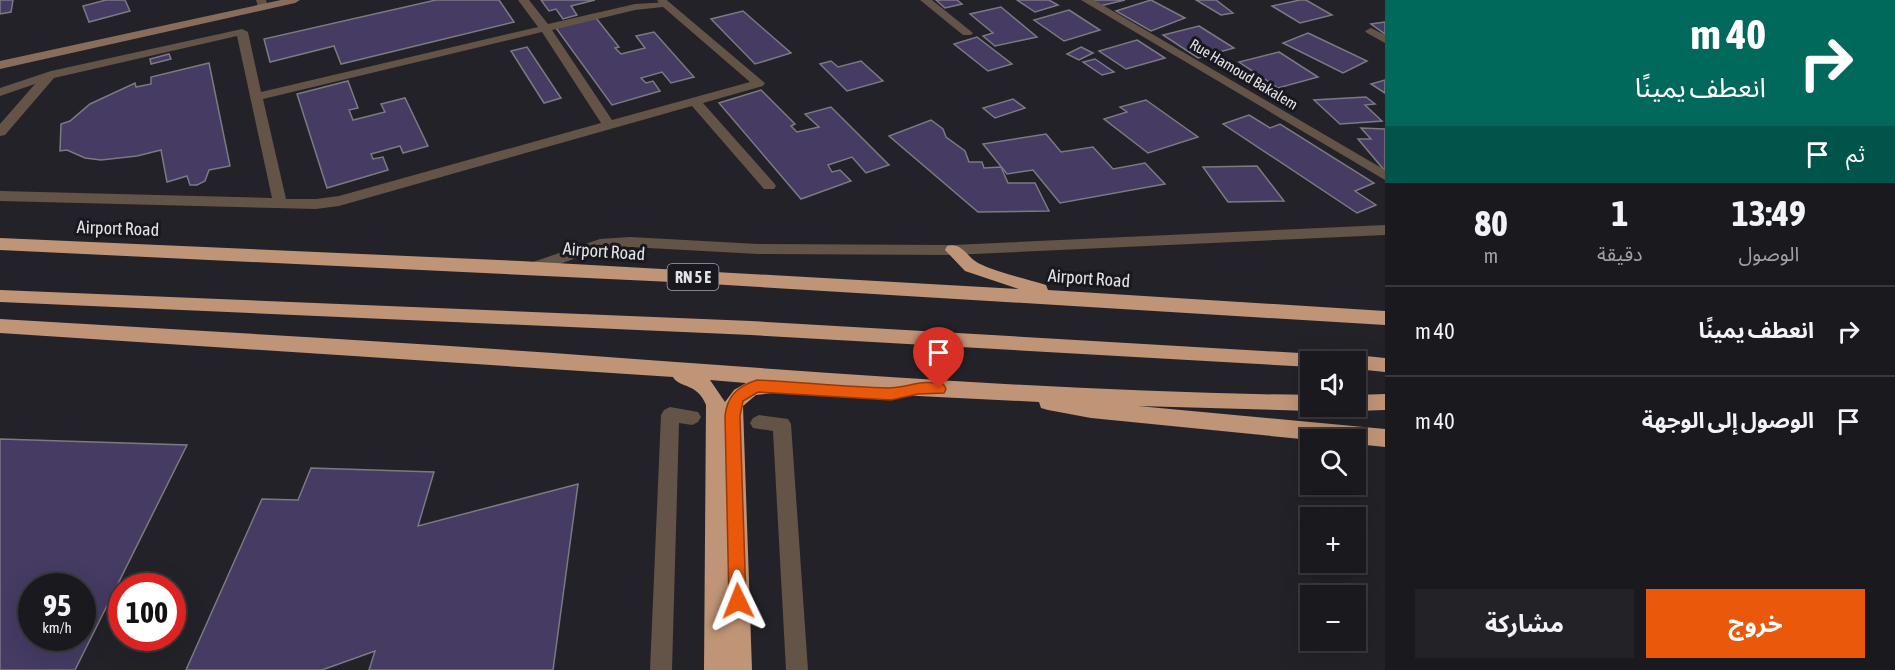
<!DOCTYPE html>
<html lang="ar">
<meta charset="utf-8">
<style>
:root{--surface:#1a1a1e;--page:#232327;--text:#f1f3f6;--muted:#9fa1a4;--line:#38383c;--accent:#ea580c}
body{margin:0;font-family:"Asap Condensed","Noto Sans Arabic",sans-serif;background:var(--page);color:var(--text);direction:rtl;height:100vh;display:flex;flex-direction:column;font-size:22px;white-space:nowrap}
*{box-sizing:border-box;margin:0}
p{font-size:20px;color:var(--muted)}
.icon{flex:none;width:33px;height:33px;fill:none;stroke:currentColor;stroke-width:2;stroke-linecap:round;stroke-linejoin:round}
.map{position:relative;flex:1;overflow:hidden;direction:ltr}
.side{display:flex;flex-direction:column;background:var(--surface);width:510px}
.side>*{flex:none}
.hud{background:#00695c;color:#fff;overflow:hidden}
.tools{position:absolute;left:1300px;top:351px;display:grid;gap:12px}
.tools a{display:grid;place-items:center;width:66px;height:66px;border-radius:0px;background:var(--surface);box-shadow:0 6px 24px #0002,0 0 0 2px var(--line);font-size:30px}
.speed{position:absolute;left:18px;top:573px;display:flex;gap:12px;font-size:30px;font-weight:700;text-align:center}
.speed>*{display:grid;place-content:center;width:78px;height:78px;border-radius:50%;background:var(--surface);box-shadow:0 6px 24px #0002,0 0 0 2px var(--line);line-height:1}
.speed small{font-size:15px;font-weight:400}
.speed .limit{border:9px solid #d22;background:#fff;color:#111}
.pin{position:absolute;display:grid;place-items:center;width:51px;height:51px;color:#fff;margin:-62px -26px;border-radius:50% 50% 50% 0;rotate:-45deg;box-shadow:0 0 6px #0007}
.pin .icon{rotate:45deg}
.me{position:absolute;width:66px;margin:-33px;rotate:358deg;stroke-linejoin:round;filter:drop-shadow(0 0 4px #0008)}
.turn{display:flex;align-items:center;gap:21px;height:126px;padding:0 30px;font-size:27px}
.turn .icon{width:78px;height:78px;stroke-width:2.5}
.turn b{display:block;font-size:42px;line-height:51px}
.then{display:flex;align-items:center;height:57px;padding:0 30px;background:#0003;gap:12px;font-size:22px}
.eta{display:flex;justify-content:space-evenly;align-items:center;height:102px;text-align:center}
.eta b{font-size:36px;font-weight:700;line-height:42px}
.cta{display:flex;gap:12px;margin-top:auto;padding:12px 30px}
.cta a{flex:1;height:69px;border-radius:0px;background:var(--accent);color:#fff;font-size:24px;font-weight:700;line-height:69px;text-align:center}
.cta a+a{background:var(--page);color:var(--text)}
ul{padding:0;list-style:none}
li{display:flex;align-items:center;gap:18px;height:90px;padding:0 30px;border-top:2px solid var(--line)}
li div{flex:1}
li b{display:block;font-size:22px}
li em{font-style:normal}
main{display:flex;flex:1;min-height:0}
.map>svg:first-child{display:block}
</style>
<main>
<section class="side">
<div class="hud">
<div class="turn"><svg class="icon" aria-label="right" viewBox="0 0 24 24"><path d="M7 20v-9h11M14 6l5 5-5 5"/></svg><div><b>40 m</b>انعطف يمينًا</div></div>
<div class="then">ثم<svg class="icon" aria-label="arrive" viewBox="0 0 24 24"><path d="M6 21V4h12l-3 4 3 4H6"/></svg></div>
</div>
<div class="eta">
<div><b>13:49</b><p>الوصول</p></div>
<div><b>1</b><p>دقيقة</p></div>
<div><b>80</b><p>m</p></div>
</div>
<ul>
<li><svg class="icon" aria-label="right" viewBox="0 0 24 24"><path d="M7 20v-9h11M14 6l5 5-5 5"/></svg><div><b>انعطف يمينًا</b></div><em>40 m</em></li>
<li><svg class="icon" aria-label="arrive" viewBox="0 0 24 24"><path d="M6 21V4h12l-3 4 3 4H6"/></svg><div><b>الوصول إلى الوجهة</b></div><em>40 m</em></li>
</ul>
<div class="cta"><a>خروج</a><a>مشاركة</a></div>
</section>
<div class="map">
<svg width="1385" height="670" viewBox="0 0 1385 670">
<rect width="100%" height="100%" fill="#232228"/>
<g fill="#453b63" stroke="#7b7a82" stroke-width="1.5" fill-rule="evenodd">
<path d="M0 0H13L11 12 0 14Z"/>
<path d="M106 0H125L130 11 89 22 83 6Z"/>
<path d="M436 0H499L514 22 341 64 334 46 270 62 264 39Z"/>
<path d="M541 0H595L571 6 577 15 563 19 556 9 549 11Z"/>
<path d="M936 0H957L962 4 945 8Z"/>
<path d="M1017 0H1049L1058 5 1035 12Z"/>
<path d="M1090 0H1125L1100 6Z"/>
<path d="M1151 0 1185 18 1151 31 1116 11Z"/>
<path d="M1196 0H1216L1233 13 1221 15Z"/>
<path d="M1300 0H1306L1332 15 1300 23 1272 6Z"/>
<path d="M1001 7 1037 37 995 46 983 36 993 33 970 14Z"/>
<path d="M1069 10 1100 30 1064 41 1034 20Z"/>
<path d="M743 11 791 53 755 64 711 19Z"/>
<path d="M596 18 619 47 615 48 621 54 645 48 636 36 654 32 694 77 671 83 662 72 641 78 646 83 653 81 660 91 612 105 556 28Z"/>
<path d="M1385 22V34L1371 24Z"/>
<path d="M1199 26 1234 48 1198 58 1163 35Z"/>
<path d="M1308 33 1367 61 1343 73 1283 43Z"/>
<path d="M977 37 1012 64 988 71 954 44Z"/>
<path d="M1137 40 1165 58 1126 69 1099 51Z"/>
<path d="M527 47 561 98 544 103 511 51Z"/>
<path d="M1081 47 1093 53 1079 60 1067 54Z"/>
<path d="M1279 52 1318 77 1278 88 1239 62Z"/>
<path d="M169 54 171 59 151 64 150 59Z"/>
<path d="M1095 59 1114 72 1102 75 1083 62Z"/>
<path d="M831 61 838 67 861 61 883 81 847 91 820 64Z"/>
<path d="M209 63 230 166 209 170 205 181 197 185H190L187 176 167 182 161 150 137 156 101 160 85 158 67 150 60 151 61 124 70 121 90 104 135 83 136 87 151 84V77Z"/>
<path d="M1385 80V93L1371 84Z"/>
<path d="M348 81 358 108 349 110 353 120 385 112 381 104 405 98 428 146 403 153 400 146 371 154 373 159 383 157 388 170 327 188 297 94Z"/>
<path d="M761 90 795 124 791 126 797 132 819 127 805 114 831 107 889 165 866 173 852 157 828 165 832 172 840 170 851 181 801 199 719 103Z"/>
<path d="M1366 97 1375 104 1365 105 1382 121 1340 124 1314 100Z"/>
<path d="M1013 99 1025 108 995 118 983 108Z"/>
<path d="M1146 100 1198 137 1148 153 1104 119 1127 112 1120 107Z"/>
<path d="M1249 115 1270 128 1280 124 1374 183 1355 191 1376 205 1357 213 1223 124Z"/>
<path d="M931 120 943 129 946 137 965 151 969 162H982L984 168 1001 167 1008 183H1035L1049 211 978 212 889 136Z"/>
<path d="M1361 128 1385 129V171L1358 139H1371Z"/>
<path d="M1046 134 1061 152 1093 147 1113 169 1145 163 1165 184 1060 203 1033 170 1007 174 983 144Z"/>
<path d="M1257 166 1284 201 1228 202 1203 167Z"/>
<path d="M0 439 187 445 75 670H0ZM32 586H82V638H32Z"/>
<path d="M311 468 434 472 418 526 578 484 553 670H369L375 651 322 670H186L262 499 298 500Z"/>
</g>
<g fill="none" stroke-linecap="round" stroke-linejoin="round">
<g fill="#645347" fill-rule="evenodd">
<path d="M518 0H529L548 24 635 4 669 2 765 83 763 86 703 103 774 183 776 186 774 189H764L692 106 339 206 316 209 0 201V191L272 198 237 36 54 78 5 135 0 136V124L35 84 0 96V88L51 71 242 29 248 32 261 92 538 27ZM663 7 750 82 612 120 552 30 635 10ZM542 32 601 123 339 196 316 199H286L263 99Z"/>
<path d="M920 0H932L973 33 971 35H963Z"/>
<path d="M670 407 698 412 701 417 698 422 692 425 679 423 672 670H650L661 415 664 410Z"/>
<path d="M759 415 788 419 791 424 808 670H786L773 431 753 428 750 423 753 418Z"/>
</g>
<g fill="#645347" fill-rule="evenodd">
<path d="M657 0H667L670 4 665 7 661 6Z"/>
<path d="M1081 0H1094L1385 170V180Z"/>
<path d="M1371 28 1385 35V43L1367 33 1365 31Z"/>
<path d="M1385 225V235L953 255 758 254 630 247 601 249 535 273 530 271 527 267 530 263 600 239 630 237 758 244 953 245Z"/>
</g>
<path fill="#645347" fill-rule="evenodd" d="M256 0H266L268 7 267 9H259Z"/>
<path fill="#896d5a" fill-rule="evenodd" d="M281 0H300L295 3 0 69V61Z"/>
<g fill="#c09476" fill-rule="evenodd">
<path d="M0 238 520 261 1019 289 965 271 945 250 947 246C962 242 967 257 978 263 998 273 1024 278 1046 285L1048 290 1385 311V325L693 283 0 250Z"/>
<path d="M0 290 751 321 1351 356 1356 355 1385 358V372L1356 369V362H1311V367L751 335 0 302Z"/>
<path d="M0 319C184 330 369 340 553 353 806 371 1058 392 1311 395V406H1319L1311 411 1138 406 1385 429V447L1356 444V440H1311L1091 418 1048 410 1041 408 1039 402 918 396 782 385 780 392 756 395 743 406 752 670H704L706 405C698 383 679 388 673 377L0 333ZM710 380 746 383 734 390 725 402Z"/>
<path d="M1385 394V410L1356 411 1348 406H1356V395Z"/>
</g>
</g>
<path fill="#ea580c" stroke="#983908" stroke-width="1.5" d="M757 380C800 382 844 387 888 388 907 388 924 378 944 385L946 389 944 393 918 394 891 400 758 392 743 401 740 416 746 601 744 607 738 609 731 607 729 601 725 416C727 396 738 386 757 380Z"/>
<g text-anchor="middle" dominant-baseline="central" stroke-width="6" stroke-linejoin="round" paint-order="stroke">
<g font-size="15" fill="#e3e2e6" stroke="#19181e">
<text transform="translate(1244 74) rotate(31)">Rue Hamoud Bakalem</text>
</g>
<rect fill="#19181e" stroke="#a6a5aa" stroke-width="1.5" x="667.5" y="264" width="51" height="26" rx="4.5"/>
<g font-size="16" font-weight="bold" fill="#e3e2e6">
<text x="693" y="277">RN 5 E</text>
</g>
<g font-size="18" fill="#e3e2e6" stroke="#19181e">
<text transform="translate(118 228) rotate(2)">Airport Road</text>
<text transform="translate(604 251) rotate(4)">Airport Road</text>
<text transform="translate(1089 278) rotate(4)">Airport Road</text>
</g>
</g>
</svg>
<div class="tools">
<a><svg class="icon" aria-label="sound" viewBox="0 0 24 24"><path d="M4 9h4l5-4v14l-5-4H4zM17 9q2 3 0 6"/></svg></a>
<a><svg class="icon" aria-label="search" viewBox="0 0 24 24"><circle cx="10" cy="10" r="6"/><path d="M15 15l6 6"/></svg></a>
<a>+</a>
<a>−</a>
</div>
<div class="speed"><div>95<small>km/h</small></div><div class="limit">100</div></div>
<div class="pin" style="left:939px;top:389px;background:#d93025"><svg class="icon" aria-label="arrive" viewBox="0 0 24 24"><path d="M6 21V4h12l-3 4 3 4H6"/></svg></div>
<svg class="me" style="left:738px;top:601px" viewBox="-20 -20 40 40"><path d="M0-17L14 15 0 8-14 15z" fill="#ea580c" stroke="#fff" stroke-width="4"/></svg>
</div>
</main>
